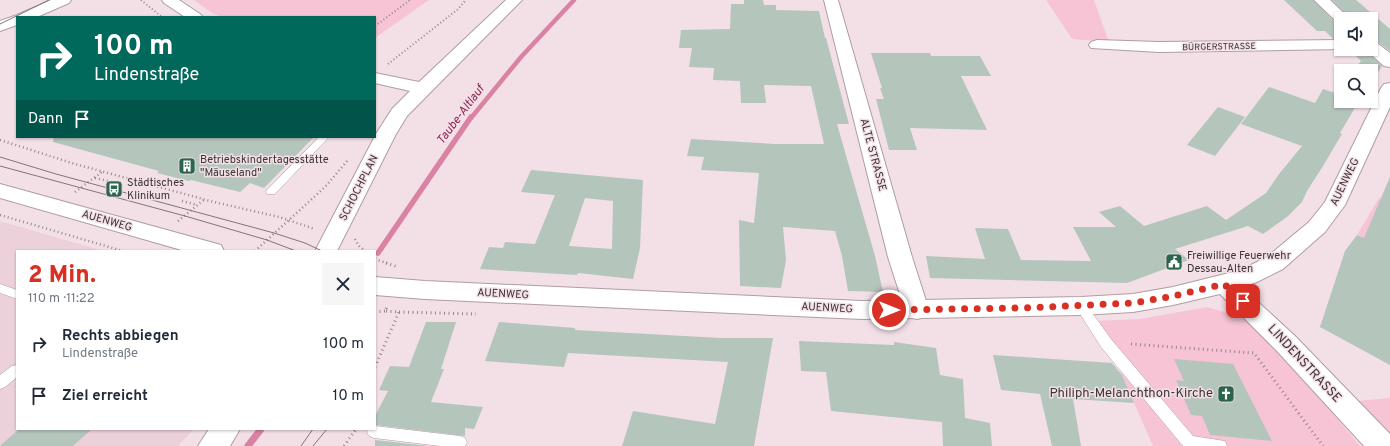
<!DOCTYPE html>
<html lang="de">
<meta charset="utf-8">
<style>
:root{--surface:#fff;--page:#f6f6f7;--text:#1f2937;--muted:#747a83;--accent:#d93025}
body{margin:0;font-family:Overpass,sans-serif;background:var(--page);color:var(--text);height:100vh;display:flex;flex-direction:column;font-size:15px;white-space:nowrap}
*{box-sizing:border-box;margin:0}
p{font-size:13px;color:var(--muted)}
.icon{flex:none;width:22px;height:22px;fill:none;stroke:currentColor;stroke-width:2;stroke-linecap:round;stroke-linejoin:round}
.map{position:relative;flex:1;overflow:hidden}
.panel{position:absolute;left:16px;top:250px;width:360px;height:180px;display:flex;flex-direction:column;background:var(--surface);border-radius:0px;box-shadow:0 1px 3px #0004}
.panel>*{flex:none}
.guide{position:absolute;left:16px;top:16px;width:360px;height:122px;border-radius:0px;box-shadow:0 1px 3px #0004;background:#00695c;color:#fff;overflow:hidden}
.fabs{position:absolute;left:1334px;top:12px;display:grid;gap:8px}
.fabs a{display:grid;place-items:center;width:44px;height:44px;border-radius:0px;background:var(--surface);box-shadow:0 1px 3px #0004;font-size:20px}
.pin{position:absolute;display:grid;place-items:center;width:34px;height:34px;color:#fff;margin:-17px;border-radius:8px;box-shadow:0 2px 6px #0006}
.me{position:absolute;width:44px;margin:-22px;rotate:90deg;stroke-linejoin:round;filter:drop-shadow(0 0 3px #0008)}
.turn{display:flex;align-items:center;gap:14px;height:84px;padding:0 12px;font-size:18px}
.turn .icon{width:52px;height:52px;stroke-width:2.5}
.turn b{display:block;font-size:28px;line-height:34px}
.then{display:flex;align-items:center;height:38px;padding:0 12px;background:#0003;gap:8px;font-size:15px}
.round{display:grid;place-items:center;flex:none;width:42px;height:42px;border-radius:0px;background:var(--page)}
.headline{display:flex;align-items:center;justify-content:space-between;height:68px;padding:0 12px}
h1{font-size:24px;font-weight:800;line-height:30px;color:var(--accent)}
ul{padding:0;list-style:none}
li{display:flex;align-items:center;gap:12px;height:52px;padding:0 12px}
li div{flex:1}
li b{display:block;font-size:15px}
li em{font-style:normal}
.map>svg:first-child{display:block}
</style>
<div class="map">
<svg width="1390" height="446" viewBox="0 0 1390 446">
<rect width="100%" height="100%" fill="#f3e0e6"/>
<path fill="#ecd1da" d="M0 221 103 251H17V429H194L178 446H0Z"/>
<g fill="#f6c4d5">
<path d="M194 0H429L375 38V17H221L212 13Z"/>
<path d="M1046 0H1094L1109 42 1072 39Z"/>
<path d="M1379 198 1390 201V248L1357 235Z"/>
<path d="M1207 307 1234 315 1258 326 1277 346 1360 446H1153L1110 348 1096 321 1140 319Z"/>
<path d="M1390 398V435L1357 401Z"/>
</g>
<g fill="none" stroke-linecap="round" stroke-linejoin="round">
<path stroke="#da82a3" stroke-width="4.5" d="M471 118 521 57 574 0"/>
<path stroke="#da82a3" stroke-width="5.5" d="M378 253 471 117"/>
<path stroke="#da82a3" stroke-width="7" d="M248 446 261 429"/>
</g>
<g fill="#b4c5bc" fill-rule="evenodd">
<path d="M744 0H763L764 5H776V10L819 11 825 38H826L849 124H837L875 256 883 292 848 291 842 256 835 231 783 227 786 260 781 288 740 286 739 220 754 223 759 173 701 170 704 157 687 156 691 139 775 144H824L811 86 764 85 766 103H741L740 81 713 80 714 68 689 67 692 48H679L681 30 730 29 731 4H744Z"/>
<path d="M1284 0H1313L1336 23 1341 24V39H1333L1325 31H1317Z"/>
<path d="M1332 0H1356L1390 29V51L1378 42 1371 40V19H1351Z"/>
<path d="M1349 49H1364L1382 66 1371 83V71H1353L1361 61Z"/>
<path d="M871 53H930L931 56H980L991 76H961L987 130 910 128 917 150H889L876 99H884L880 88H882Z"/>
<path d="M1341 86V101H1359L1340 133 1342 134 1323 166 1307 191 1302 202 1287 217 1263 234 1248 226 1175 249 1189 260 1127 283 930 278 926 256 985 259 975 228 1008 229 1021 260 1091 261 1073 227H1116L1099 212 1120 206 1144 226 1207 206 1226 220 1266 193 1279 174 1302 146 1241 124 1269 87 1315 103 1323 89 1335 93Z"/>
<path d="M1218 107 1245 117 1215 156 1187 145Z"/>
<path d="M54 137H314L264 188 250 183 240 192 191 180 189 181 157 173 159 171 53 142Z"/>
<path d="M531 170 643 180 640 248 633 279 578 273 577 275 544 273 480 269 489 247 503 248 505 242 535 244 555 195 521 192ZM585 198 613 201 612 249 569 246Z"/>
<path d="M1390 177V365L1320 327 1345 251 1357 235 1364 238Z"/>
<path d="M426 322H456L441 369H444L431 402 483 407 474 429 465 428V436L375 425V416L388 391 379 390 390 366 409 367Z"/>
<path d="M499 322 575 328V330L721 338H773L754 446H622L633 411 715 424 728 362 568 353 564 367 485 361Z"/>
<path d="M799 341 894 345V342L936 348 940 375 963 379 965 418 990 423 992 446H943L942 422 831 411 826 372 801 371Z"/>
<path d="M993 355 1112 363 1122 375 1134 403 1073 399 1081 446H1052L1040 394 1001 390Z"/>
<path d="M1174 359 1233 364 1272 441 1210 435 1202 416 1191 415 1176 380 1184 381Z"/>
<path d="M19 429H92L73 446H0Z"/>
<path d="M375 440 428 446H375Z"/>
</g>
<g fill="none" stroke-linecap="round" stroke-linejoin="round">
<g stroke="#af9da3" stroke-width="1">
<g id="service">
<path d="M319 137H329L275 194H267L266 192 267 190Z"/>
<path d="M0 284 17 290V299L0 293Z"/>
<path d="M1081 301 1085 303 1111 339 1193 436 1225 441 1227 446H1183L1101 347 1075 306 1077 303Z"/>
<path d="M17 365V377L5 387 0 389V375L12 366Z"/>
<path d="M375 426 460 436 465 438 467 442 465 446H440L374 438 369 436 367 432 368 429H375Z"/>
</g>
</g>
<g stroke="#af9da3" stroke-width="2">
<g id="minor">
<path d="M51 0H71L69 3 37 17H17V25L0 31V21L17 15Z"/>
<path d="M162 0H179L200 14 203 17H185L164 3Z"/>
<path d="M506 0H522L407 116 396 134 337 251H315L376 134 392 109 410 91 375 83V73L419 82Z"/>
<path d="M824 0H838L912 257 929 310 926 317 917 319 908 317 905 310 888 257Z"/>
<path d="M1314 0H1330L1350 19H1341V23L1337 22Z"/>
<path d="M1097 40 1159 42 1341 40V49H1345L1159 52 1091 48 1089 45 1091 42Z"/>
<path d="M1371 41 1377 43 1390 53V67L1384 66 1365 49H1371Z"/>
<path d="M1224 275 1232 278 1295 336 1390 434V446H1364L1276 350 1216 290 1212 284 1216 278Z"/>
<path d="M209 429H240L230 446H198Z"/>
</g>
</g>
<g stroke="#af9da3" stroke-width="2">
<g id="secondary">
<path d="M1390 83V107L1345 205 1325 232 1283 269 1257 282 1224 293 1173 305 1133 312 1081 315 862 319 425 299 375 295V277L425 281 862 301 1081 297 1133 294 1173 287 1241 270 1267 257 1309 222 1325 202 1381 88 1384 84Z"/>
<path d="M0 184 221 245 224 251H185L0 198Z"/>
</g>
</g>
<g stroke="#94878b" stroke-width="2" stroke-dasharray="1 2.5" stroke-linecap="butt">
<path d="M141 0 162 17"/>
<path d="M375 26 410 0"/>
<path d="M388 64 457 10 466 0"/>
</g>
<g stroke="#94878b" stroke-width="2.5" stroke-dasharray="1 3" stroke-linecap="butt">
<path d="M0 140 75 164 214 202 279 217 315 229"/>
<path d="M95 178 112 182"/>
<path d="M75 192 102 172"/>
<path d="M182 201 197 205"/>
<path d="M0 215 123 251"/>
<path d="M178 221 205 199"/>
<path d="M355 239 358 245 365 251"/>
<path d="M255 251 325 187 348 160"/>
<path d="M375 259 389 264"/>
</g>
<g stroke="#94878b" stroke-width="3" stroke-dasharray="1 3.5" stroke-linecap="butt">
<path d="M386 263 398 267"/>
<path d="M375 312 385 311"/>
<path d="M399 312 476 314"/>
<path d="M1131 344 1254 353 1323 446"/>
<path d="M375 367 399 312 385 311 387 307"/>
<path d="M344 446 356 429"/>
</g>
<use href="#service" fill="#fff" fill-rule="evenodd"/>
<use href="#minor" fill="#fff" fill-rule="evenodd"/>
<use href="#secondary" fill="#fff" fill-rule="evenodd"/>
<g stroke="#817579" stroke-width="1">
<path d="M0 24 49 0"/>
<path d="M0 157 56 174 274 233 305 243 322 251"/>
<path d="M0 166 185 216 267 240 296 251"/>
<path d="M301 446 313 429"/>
<path d="M313 446 327 429"/>
</g>
</g>
<g fill="none" stroke-linecap="round" stroke-linejoin="round">
<path stroke="#d93025" stroke-width="7" stroke-dasharray="0 12.6" d="M889 310 1023 308 1133 303 1174 296 1224 284 1243 301"/>
</g>
<defs>
<g id="building-square" transform="scale(0.9)"><rect x="-9" y="-9" width="18" height="18" rx="4" fill="#2c654d" stroke="#f3e0e6"/><path d="M-4-6H4V6H1V3H-1V6H-4ZM-2.5-4.3h1.7v1.8h-1.7ZM.8-4.3h1.7v1.8H.8ZM-2.5-1h1.7V.8h-1.7ZM.8-1h1.7V.8H.8Z" fill="#fff"/></g>
<g id="bus-square" transform="scale(0.9)"><rect x="-9" y="-9" width="18" height="18" rx="4" fill="#2c654d" stroke="#f3e0e6"/><path d="M-5-6H5V4H4V6H2V4H-2V6H-4V4H-5ZM-3.5-4V0h7V-4ZM-3.5 1.2v1.5H-2V1.2ZM2 1.2v1.5H3.5V1.2Z" fill="#fff"/></g>
<g id="civic-square" transform="scale(0.9)"><rect x="-9" y="-9" width="18" height="18" rx="4" fill="#2c654d" stroke="#f3e0e6"/><path d="M-.6-6.5H3V-4.5H.6V-3L4-1V1h2V6H-6V1h2V-1L-.6-3ZM-1.2 2.5V6h2.4V2.5Z" fill="#fff"/></g>
<g id="church-square" transform="scale(0.9)"><rect x="-9" y="-9" width="18" height="18" rx="4" fill="#2c654d" stroke="#f3e0e6"/><path d="M-1.2-6h2.4v3.5h3.3v2.4h-3.3V6h-2.4V-.1h-3.3v-2.4h3.3Z" fill="#fff"/></g>
</defs>
<g fill-rule="evenodd">
<use href="#building-square" x="187" y="166"/>
<use href="#bus-square" x="114" y="189"/>
<use href="#civic-square" x="1174" y="262"/>
<use href="#church-square" x="1226" y="394"/>
</g>
<g text-anchor="middle" dominant-baseline="central" stroke-width="3" stroke-linejoin="round" paint-order="stroke">
<g font-size="9" fill="#3b3436" stroke="#f3e0e6">
<text transform="translate(1219 47) rotate(-1)">BÜRGERSTRASSE</text>
</g>
<g font-size="11" fill="#3b3436" stroke="#f3e0e6">
<text transform="translate(873 155) rotate(75)">ALTE STRASSE</text>
<text transform="translate(1345 182) rotate(-64)">AUENWEG</text>
<text transform="translate(359 188) rotate(-63)">SCHOCHPLAN</text>
<text transform="translate(107 221) rotate(16)">AUENWEG</text>
<text transform="translate(503 294) rotate(3)">AUENWEG</text>
<text transform="translate(827 308) rotate(3)">AUENWEG</text>
</g>
<g font-size="11" fill="#3b3436" stroke="#f3e0e6" text-anchor="start">
<text x="200" y="160">Betriebskindertagesstätte<tspan x="200" dy="13">"Mäuseland"</tspan></text>
<text x="127" y="183">Städtisches<tspan x="127" dy="13">Klinikum</tspan></text>
<text x="1187" y="256">Freiwillige Feuerwehr<tspan x="1187" dy="13">Dessau-Alten</tspan></text>
</g>
<g font-size="12" font-style="italic" fill="#8a2253" stroke="#f3e0e6">
<text transform="translate(461 115) rotate(-53)">Taube-Altlauf</text>
</g>
<g font-size="13" fill="#3b3436" stroke="#f3e0e6">
<text transform="translate(1304 364) rotate(47)">LINDENSTRASSE</text>
</g>
<g font-size="13" fill="#3b3436" stroke="#f3e0e6" text-anchor="end">
<text x="1213" y="394">Philiph-Melanchthon-Kirche</text>
</g>
</g>
</svg>
<div class="fabs">
<a><svg class="icon" aria-label="sound" viewBox="0 0 24 24"><path d="M4 9h4l5-4v14l-5-4H4zM17 9q2 3 0 6"/></svg></a>
<a><svg class="icon" aria-label="search" viewBox="0 0 24 24"><circle cx="10" cy="10" r="6"/><path d="M15 15l6 6"/></svg></a>
</div>
<div class="pin" style="left:1243px;top:301px;background:#d93025"><svg class="icon" aria-label="arrive" viewBox="0 0 24 24"><path d="M6 21V4h12l-3 4 3 4H6"/></svg></div>
<svg class="me" style="left:889px;top:310px" viewBox="-20 -20 40 40"><circle r="17" fill="#d93025" stroke="#fff" stroke-width="3"/><path d="M0-11L8 9 0 5-8 9z" fill="#fff"/></svg>
<div class="guide">
<div class="turn"><svg class="icon" aria-label="right" viewBox="0 0 24 24"><path d="M7 20v-9h11M14 6l5 5-5 5"/></svg><div><b>100 m</b>Lindenstraße</div></div>
<div class="then">Dann<svg class="icon" aria-label="arrive" viewBox="0 0 24 24"><path d="M6 21V4h12l-3 4 3 4H6"/></svg></div>
</div>
<section class="panel">
<div class="headline"><div><h1>2 Min.</h1><p>110 m · 11:22</p></div><a class="round"><svg class="icon" aria-label="close" viewBox="0 0 24 24"><path d="M6 6l12 12M18 6L6 18"/></svg></a></div>
<ul>
<li><svg class="icon" aria-label="right" viewBox="0 0 24 24"><path d="M7 20v-9h11M14 6l5 5-5 5"/></svg><div><b>Rechts abbiegen</b><p>Lindenstraße</p></div><em>100 m</em></li>
<li><svg class="icon" aria-label="arrive" viewBox="0 0 24 24"><path d="M6 21V4h12l-3 4 3 4H6"/></svg><div><b>Ziel erreicht</b></div><em>10 m</em></li>
</ul>
</section>
</div>
